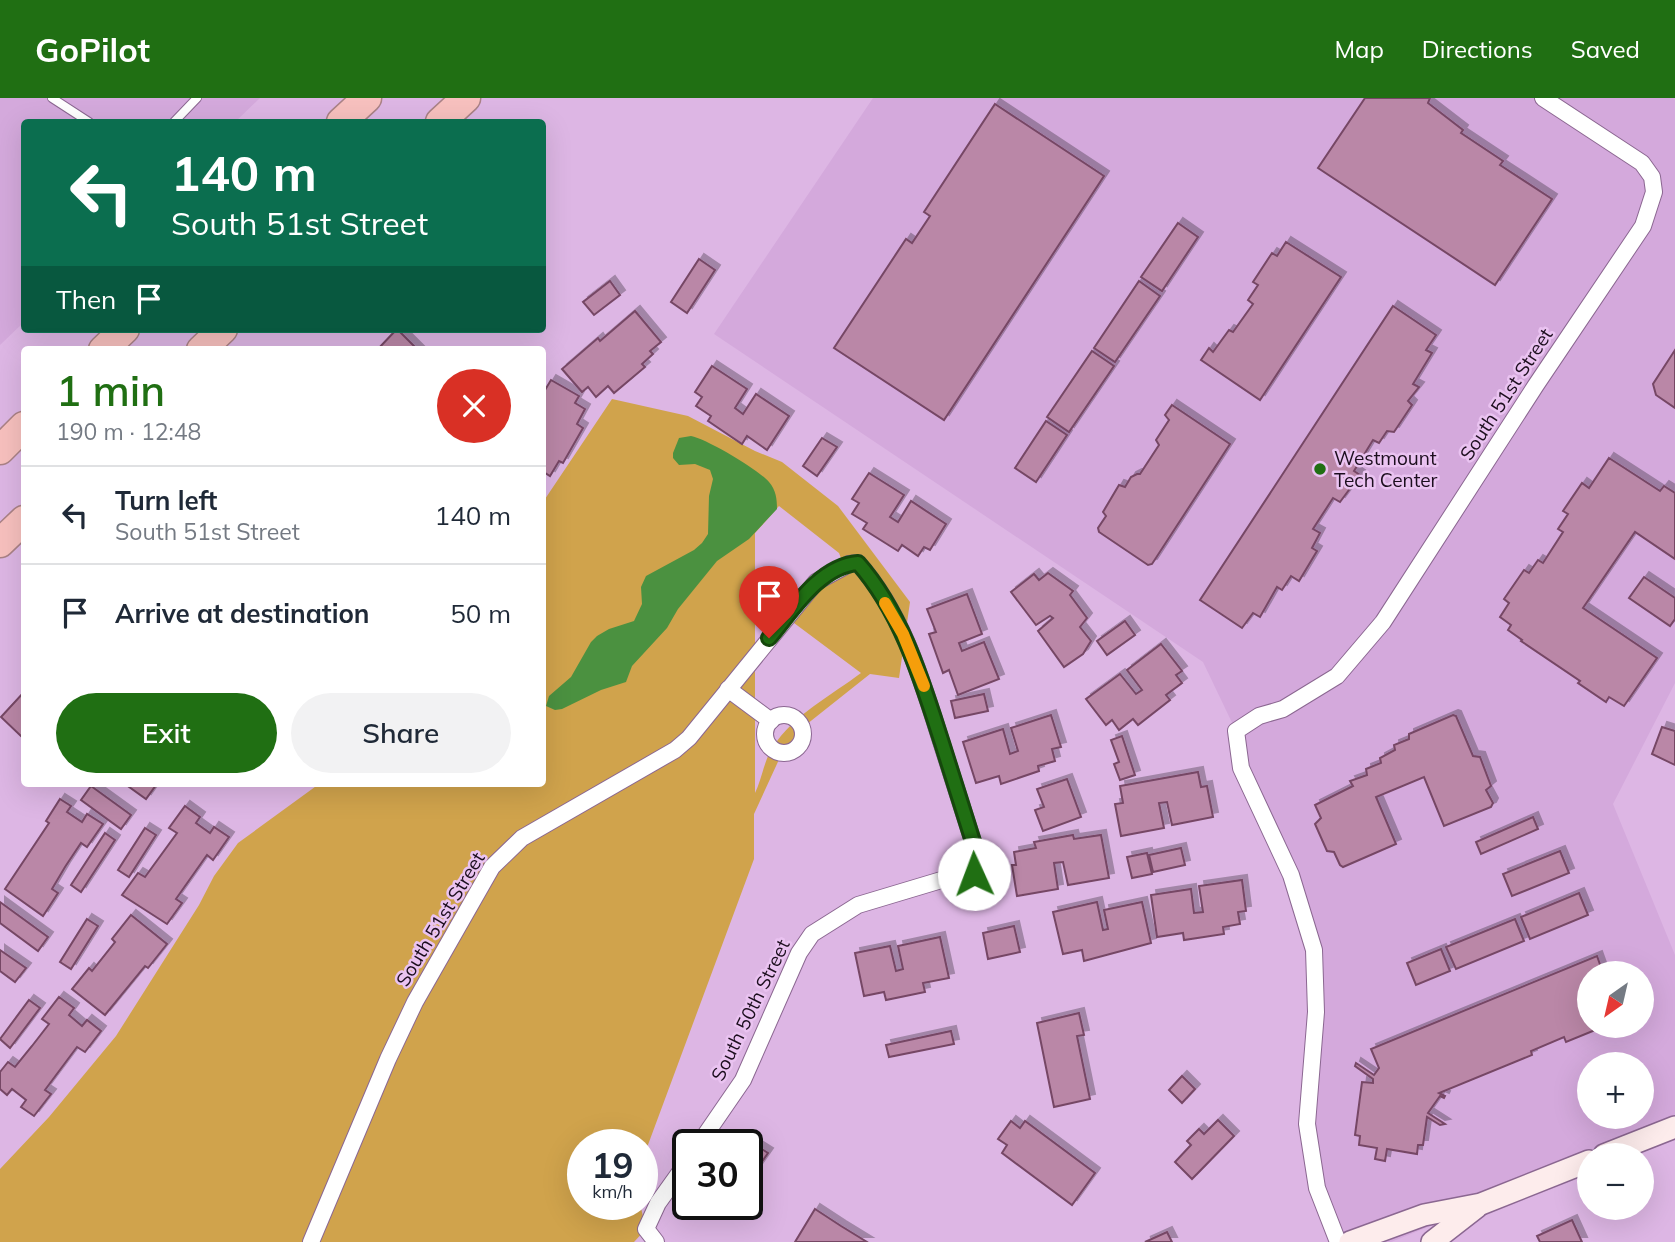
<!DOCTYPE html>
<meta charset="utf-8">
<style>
:root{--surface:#fff;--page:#f2f2f3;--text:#1f2937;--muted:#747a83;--line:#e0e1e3;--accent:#206f13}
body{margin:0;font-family:Mulish,sans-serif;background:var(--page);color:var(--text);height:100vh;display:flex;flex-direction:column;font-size:26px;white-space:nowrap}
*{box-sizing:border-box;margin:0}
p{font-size:23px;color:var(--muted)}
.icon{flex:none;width:38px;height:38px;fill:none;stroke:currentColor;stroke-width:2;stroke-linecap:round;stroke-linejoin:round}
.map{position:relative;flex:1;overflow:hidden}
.details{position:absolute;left:21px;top:248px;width:525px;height:441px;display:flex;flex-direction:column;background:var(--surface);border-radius:7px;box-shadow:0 7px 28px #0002}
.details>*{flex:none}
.guide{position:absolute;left:21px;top:21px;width:525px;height:214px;border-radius:7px;box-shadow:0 7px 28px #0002;background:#0b6e4f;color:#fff;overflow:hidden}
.needle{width:46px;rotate:214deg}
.controls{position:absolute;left:1577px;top:863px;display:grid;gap:14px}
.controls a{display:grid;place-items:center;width:77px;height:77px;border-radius:50%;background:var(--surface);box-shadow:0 7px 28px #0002;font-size:35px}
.speed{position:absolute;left:567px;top:1031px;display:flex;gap:14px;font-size:35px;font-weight:700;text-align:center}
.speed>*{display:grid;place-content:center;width:91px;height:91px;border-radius:50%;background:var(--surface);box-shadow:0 7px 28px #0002;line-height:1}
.speed small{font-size:18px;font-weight:400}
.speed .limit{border:4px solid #111;border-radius:10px;background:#fff;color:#111}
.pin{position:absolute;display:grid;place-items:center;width:60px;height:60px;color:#fff;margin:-72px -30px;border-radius:50% 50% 50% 0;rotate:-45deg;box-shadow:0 0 7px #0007}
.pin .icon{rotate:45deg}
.me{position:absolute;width:77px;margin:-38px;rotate:358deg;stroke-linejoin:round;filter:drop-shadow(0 0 5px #0008)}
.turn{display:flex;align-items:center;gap:24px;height:147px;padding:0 35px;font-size:32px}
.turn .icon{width:91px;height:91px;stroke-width:2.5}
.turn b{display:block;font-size:49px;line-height:60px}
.then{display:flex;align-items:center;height:66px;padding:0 35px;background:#0003;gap:14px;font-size:26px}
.round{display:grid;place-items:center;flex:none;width:74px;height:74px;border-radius:37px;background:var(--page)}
.summary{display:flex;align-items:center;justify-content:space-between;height:119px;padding:0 35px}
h1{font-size:42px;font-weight:600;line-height:52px;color:var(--accent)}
.cta{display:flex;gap:14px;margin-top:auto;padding:14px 35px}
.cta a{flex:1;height:80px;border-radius:42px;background:var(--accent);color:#fff;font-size:28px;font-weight:600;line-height:80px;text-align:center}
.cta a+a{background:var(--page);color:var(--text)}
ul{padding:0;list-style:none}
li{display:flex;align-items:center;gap:21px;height:98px;padding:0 35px;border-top:2px solid var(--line)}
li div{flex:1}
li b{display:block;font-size:26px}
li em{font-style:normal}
header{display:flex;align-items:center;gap:42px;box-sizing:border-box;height:98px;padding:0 35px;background:var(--accent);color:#fff}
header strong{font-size:33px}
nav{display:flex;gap:38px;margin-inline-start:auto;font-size:24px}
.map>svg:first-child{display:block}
</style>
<header>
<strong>GoPilot</strong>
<nav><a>Map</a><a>Directions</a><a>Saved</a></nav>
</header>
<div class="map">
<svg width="1675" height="1144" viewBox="0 0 1675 1144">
<defs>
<filter id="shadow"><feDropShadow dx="5" dy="-5" stdDeviation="0" flood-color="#0004"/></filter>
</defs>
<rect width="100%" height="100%" fill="#ddb6e4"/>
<g fill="#d4a9dc" fill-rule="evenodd">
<path d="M0 0H260L235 24H24V224L0 247Z"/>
<path d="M873 0H1675V585L1613 706 1675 857V1029L1391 1144H1338L1310 1056 1314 852 1241 670 1236 633 1203 564 714 236ZM1589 875H1642V928H1589ZM1589 966H1642V1018H1589Z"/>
</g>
<path fill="#d0a34c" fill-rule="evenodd" d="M612 301 688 318 755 353 782 364 838 408 910 504 899 580 870 576 802 630 782 655 754 716V761L642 1063V1046H583V1106H640L646 1131 634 1144H0V1071L49 1019 116 938 199 807 214 778 238 745 319 686H542L543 404ZM779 408 839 455 844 468 786 519 861 575C832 597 793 617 773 649 764 662 762 681 755 695V435Z"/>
<path fill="#4b9140" d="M691 338C707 341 759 372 769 384 776 392 777 401 777 411L749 441 717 463 678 511 667 530 632 568 626 584 601 592 562 611 555 612 546 608 549 598 571 579 591 544 597 538 609 531 634 523 642 506 641 489 646 478 694 452 702 445 708 436 709 398 713 381 710 372 695 366 679 367 673 360V355L679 340Z"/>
<g fill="#ba87a7" stroke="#764765" stroke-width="2" filter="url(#shadow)">
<path d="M1365 0H1430L1428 5 1463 32 1461 35 1503 63 1500 67 1552 101 1495 187 1318 70Z"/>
<path d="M995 6 1104 78 944 322 834 250 906 141 912 145 930 118 924 114Z"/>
<path d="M1178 125 1198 139 1162 193 1141 179Z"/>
<path d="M1286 144 1341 179 1260 302 1201 262 1209 250 1213 254 1229 232 1233 234 1253 206 1248 202 1258 187 1253 184 1272 155 1277 158Z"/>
<path d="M699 161 715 172 687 215 671 204Z"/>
<path d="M610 183 620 197 594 217 583 204Z"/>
<path d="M1139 183 1160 198 1115 264 1094 250Z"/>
<path d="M1393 208 1436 237 1426 252 1432 255 1413 286 1419 289 1408 303 1412 307 1394 334 1387 333 1379 345 1373 342 1354 373 1360 377 1340 404 1333 400 1313 431 1320 435 1312 450 1317 453 1299 483 1291 478 1282 492 1277 489 1260 519 1253 515 1242 530 1200 502Z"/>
<path d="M635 213 661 244 650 253 653 256 642 266 645 269 614 295 608 288 596 299 588 289 582 294 562 271 598 240 600 243Z"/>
<path d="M397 231 418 252H377Z"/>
<path d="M1675 252V310L1656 297 1653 286Z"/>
<path d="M1092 253 1114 268 1069 334 1047 319Z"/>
<path d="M712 268 747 291 735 310 743 316 756 296 789 318 767 352 747 338 742 346 708 323 711 318 696 308 702 299 695 294Z"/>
<path d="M551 282 579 298 575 305 585 311 577 326 583 330 563 365 559 363 550 378 542 373V297Z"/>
<path d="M1172 307 1230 346 1152 466 1148 467 1099 434 1098 430 1106 418 1103 414 1119 387 1125 389 1131 379 1137 376H1140L1159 347 1156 342 1169 322 1165 317Z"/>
<path d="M1046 323 1067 337 1036 384 1015 370Z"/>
<path d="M822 340 837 349 817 378 803 368Z"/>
<path d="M1609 360 1660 393 1664 388 1675 395V461L1635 434 1583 510 1657 560 1624 608 1609 599 1606 604 1578 585 1580 583 1521 543 1522 542 1508 532 1511 527 1500 519 1509 505 1504 501 1524 472 1529 475 1538 462 1543 465 1563 434 1558 431 1568 416 1563 413 1582 385 1589 390Z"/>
<path d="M869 375 904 397 890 419 898 424 911 403 946 426 930 452 924 449 918 458 902 447 898 453 863 431 867 425 852 416 859 405 852 401Z"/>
<path d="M1048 475 1073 493 1070 497 1087 520 1080 529 1091 543 1083 556 1064 569 1038 533 1053 520 1050 518 1036 527 1011 494 1034 476 1039 482Z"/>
<path d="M1644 479 1675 500V521L1670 528 1629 500Z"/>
<path d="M967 496 982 536 959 545 962 553 984 544 999 581 958 597 949 572 943 575 929 536 936 534 927 511Z"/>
<path d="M1125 523 1135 537 1107 557 1097 543Z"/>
<path d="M1161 546 1182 573 1176 577 1182 585 1166 597 1170 602 1138 627 1133 621 1119 632 1112 622 1106 627 1086 601 1120 576 1136 596 1142 592 1127 572Z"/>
<path d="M24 594V641L1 619Z"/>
<path d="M984 596 988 613 955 620 951 603Z"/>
<path d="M1051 617 1061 649 1052 651 1055 663 1038 668 1039 673 1001 686 999 678 976 685 963 644 1003 631 1010 656 1018 653 1011 630Z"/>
<path d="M1453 617 1456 618 1473 658 1480 659 1491 688 1486 692 1493 705 1491 709 1444 728 1424 679 1376 699 1396 746 1343 769 1340 767 1334 754 1327 753 1315 726 1321 720 1315 707 1353 688 1350 683 1367 677 1366 671 1381 665 1380 660 1395 652 1394 647 1409 641V636Z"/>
<path d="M1662 629 1675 633V667L1652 656Z"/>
<path d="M1122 638 1135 677 1120 682 1114 666 1119 664 1111 642Z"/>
<path d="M1198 674 1201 689 1207 688 1213 719 1172 727 1167 704 1159 705 1164 730 1121 738 1115 706 1123 705 1120 688Z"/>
<path d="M1067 681 1081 719 1043 733 1035 712 1044 709 1037 691Z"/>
<path d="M125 686H155L156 687 146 701Z"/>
<path d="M91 688 131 717 121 731 81 702Z"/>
<path d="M60 701 71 708 67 714 82 724 87 716 103 726 87 749 81 745 65 769 52 791 58 795 43 818 5 791 49 725 46 723Z"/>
<path d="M185 708 200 719 196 725 210 735 214 729 229 739 213 762 207 757 176 801 182 805 167 826 122 797 138 775 145 779 177 735 169 730Z"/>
<path d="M1533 719 1538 731 1481 756 1476 744Z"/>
<path d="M145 730 156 737 129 779 118 772Z"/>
<path d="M105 735 115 742 81 794 71 787Z"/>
<path d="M1073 737 1074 741 1101 737 1109 780 1068 787 1063 764 1054 765 1058 791 1017 798 1012 767H1016L1014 754 1036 750 1034 744Z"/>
<path d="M1181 750 1185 767 1153 774 1149 757Z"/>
<path d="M1560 753 1569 775 1512 798 1503 776Z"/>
<path d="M1147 755 1152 776 1132 780 1127 759Z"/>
<path d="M1242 782 1246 813 1238 814 1240 826 1223 829 1224 836 1184 842 1183 835 1157 839 1151 797 1191 791 1194 815 1203 814 1199 788Z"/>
<path d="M1579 795 1588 817 1530 841 1521 819Z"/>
<path d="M0 804 48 839 38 853 0 825Z"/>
<path d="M1097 804 1103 832 1108 831 1104 812 1142 804 1151 845 1084 863 1082 852 1063 856 1053 814Z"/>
<path d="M131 817 167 846 148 870 145 868 105 917 72 891 89 870 92 873 115 844 112 841Z"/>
<path d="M87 821 98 828 71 871 60 864Z"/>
<path d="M1515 821 1524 843 1456 871 1446 849Z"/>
<path d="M1014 828 1020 854 988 861 983 835Z"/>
<path d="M940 839 949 880 923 885 925 894 886 902 884 894 864 898 855 855 890 848 896 873 903 871 898 848Z"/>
<path d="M1441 851 1450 873 1416 887 1407 865Z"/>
<path d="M0 852 26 870 15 884 0 873Z"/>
<path d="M1597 858 1603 875H1589V928H1605L1566 944 1564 939 1531 953 1532 957 1439 995 1445 998 1444 1000 1440 998 1428 1015 1445 1026 1440 1027 1427 1019 1423 1047H1418L1417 1056 1387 1051 1385 1063 1375 1061 1377 1050 1359 1047 1360 1038 1355 1037 1362 984 1373 985V981L1355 968 1356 965 1374 977 1379 970 1371 951Z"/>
<path d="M59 899 74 910 69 917 82 928 87 922 101 933 85 954 77 949 45 992 51 996 34 1018 21 1009 26 1002 12 991 7 997 0 991V974L8 964 15 969 32 948 49 926 42 921Z"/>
<path d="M29 902 40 910 10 950 0 941Z"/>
<path d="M1079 915 1084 937 1077 938 1090 1001 1054 1009 1037 925Z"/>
<path d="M951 933 954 946 889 959 886 947Z"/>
<path d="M1182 978 1195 991 1182 1005 1169 992Z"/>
<path d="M1218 1022 1234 1038 1192 1081 1175 1064 1191 1047 1187 1043 1199 1031 1204 1036Z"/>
<path d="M1011 1023 1020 1030 1025 1023 1095 1075 1072 1107 1002 1055 1007 1047 998 1041Z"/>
<path d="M757 1048 768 1055 747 1085V1063Z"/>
<path d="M815 1111 841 1128 867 1144H795Z"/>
<path d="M1572 1122 1582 1144H1540L1537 1138Z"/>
<path d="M1167 1134 1172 1144H1145Z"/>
</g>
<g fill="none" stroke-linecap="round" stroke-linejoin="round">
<g stroke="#8b6791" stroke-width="10">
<g id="service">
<path d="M52 0 89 24"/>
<path d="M174 24 197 0"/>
</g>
</g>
<g stroke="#8b6791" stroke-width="18">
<g id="minor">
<path d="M728 591 771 623"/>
<circle cx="784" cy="636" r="19"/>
<path d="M311 1144 388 961 415 904 492 769 522 740 675 652 689 640 816 484 849 466 858 465C901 513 921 579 940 640 952 677 964 715 976 753L974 777 948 780 858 807 812 836 799 855 743 982 699 1046"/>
<path d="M656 1144 646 1131 658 1105 688 1063"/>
<path d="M1338 1144 1317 1090 1307 1026 1316 914 1314 852 1291 777 1241 670 1236 633 1259 618 1283 611 1337 578 1383 524 1536 287 1643 128 1654 94 1652 79 1642 65 1543 0"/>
</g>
</g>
<g stroke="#8b6791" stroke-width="24">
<g id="secondary">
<path d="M1604 1057 1675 1029"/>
<path d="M1350 1144 1424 1117 1481 1106 1589 1063"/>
<path d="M1432 1144 1477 1109"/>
</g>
</g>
<g stroke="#aa8286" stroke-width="31">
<g id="motorway">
<path d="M341 24 367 0"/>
<path d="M440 24 466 0"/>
<path d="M103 252 125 231"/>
<path d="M201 252 223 231"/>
<path d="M0 352 24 328"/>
<path d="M0 445 24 422"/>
</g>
</g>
<use href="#service" stroke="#fff" stroke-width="8"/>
<use href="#minor" stroke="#fff" stroke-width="16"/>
<use href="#secondary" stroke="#fdecec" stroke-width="21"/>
<use href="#motorway" stroke="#f7c0be" stroke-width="28"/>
</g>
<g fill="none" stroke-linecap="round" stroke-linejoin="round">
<g stroke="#15480c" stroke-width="18">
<path id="route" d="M769 540C792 513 819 468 858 465 902 515 922 583 942 645 953 681 965 717 976 753L974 776"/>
</g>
<use href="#route" stroke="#206f13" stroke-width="12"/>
<path stroke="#f59e0b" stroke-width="12" d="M885 505 903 536 924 588"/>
</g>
<circle fill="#206f13" stroke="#eac3f1" stroke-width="2.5" cx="1320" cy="371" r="7"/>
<g text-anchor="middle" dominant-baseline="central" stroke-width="5" stroke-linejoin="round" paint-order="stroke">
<g font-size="19" fill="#1c0e1e" stroke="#eac3f1">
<text transform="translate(1506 296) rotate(-57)">South 51st Street</text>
<text transform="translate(440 821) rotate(-59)">South 51st Street</text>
<text transform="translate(750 912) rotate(-64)">South 50th Street</text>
</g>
<g font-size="19" fill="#1c0e1e" stroke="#eac3f1" text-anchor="start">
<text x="1334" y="360">Westmount<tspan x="1334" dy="22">Tech Center</tspan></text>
</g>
</g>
</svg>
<div class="controls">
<a><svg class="needle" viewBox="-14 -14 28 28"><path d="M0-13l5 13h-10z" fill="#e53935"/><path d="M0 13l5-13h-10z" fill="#747a83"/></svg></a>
<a>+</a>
<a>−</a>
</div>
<div class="speed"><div>19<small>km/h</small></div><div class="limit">30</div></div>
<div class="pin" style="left:769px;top:540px;background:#d93025"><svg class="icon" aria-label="arrive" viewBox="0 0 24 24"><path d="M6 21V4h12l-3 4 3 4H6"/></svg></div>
<svg class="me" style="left:974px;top:776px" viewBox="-20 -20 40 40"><circle r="19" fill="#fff"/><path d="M0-13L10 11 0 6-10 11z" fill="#206f13"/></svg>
<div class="guide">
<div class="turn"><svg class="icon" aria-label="left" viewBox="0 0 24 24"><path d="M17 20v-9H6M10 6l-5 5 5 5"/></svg><div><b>140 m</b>South 51st Street</div></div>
<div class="then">Then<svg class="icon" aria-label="arrive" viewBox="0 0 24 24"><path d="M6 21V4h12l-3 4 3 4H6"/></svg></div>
</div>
<section class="details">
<div class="summary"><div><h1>1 min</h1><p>190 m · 12:48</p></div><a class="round" style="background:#d93025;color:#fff"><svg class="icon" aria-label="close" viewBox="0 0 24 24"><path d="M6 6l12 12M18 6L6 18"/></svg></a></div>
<ul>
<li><svg class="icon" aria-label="left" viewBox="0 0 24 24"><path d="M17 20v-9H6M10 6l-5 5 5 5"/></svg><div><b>Turn left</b><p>South 51st Street</p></div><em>140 m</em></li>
<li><svg class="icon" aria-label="arrive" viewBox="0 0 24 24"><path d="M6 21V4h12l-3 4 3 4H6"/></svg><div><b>Arrive at destination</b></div><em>50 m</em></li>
</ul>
<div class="cta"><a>Exit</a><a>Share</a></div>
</section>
</div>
